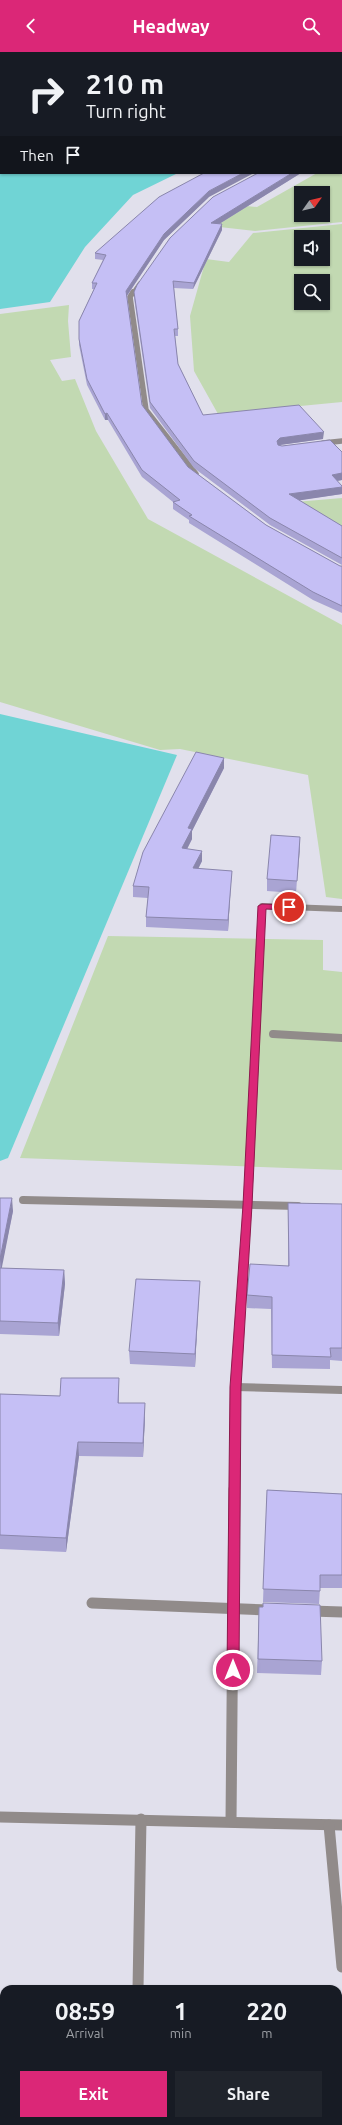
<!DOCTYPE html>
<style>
:root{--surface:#171b24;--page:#20242c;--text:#f1f3f6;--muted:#9ea1a6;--accent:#db2777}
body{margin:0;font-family:Ubuntu,sans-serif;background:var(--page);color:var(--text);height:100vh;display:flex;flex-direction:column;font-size:15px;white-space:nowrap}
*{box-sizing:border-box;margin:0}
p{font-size:13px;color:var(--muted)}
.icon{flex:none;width:22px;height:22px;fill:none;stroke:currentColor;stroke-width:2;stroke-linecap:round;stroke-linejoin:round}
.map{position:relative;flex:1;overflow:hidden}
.drawer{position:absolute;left:0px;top:1933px;width:342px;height:140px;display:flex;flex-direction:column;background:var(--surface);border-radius:12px 12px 0 0;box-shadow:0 1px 3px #0004}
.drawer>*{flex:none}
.banner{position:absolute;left:0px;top:0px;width:342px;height:122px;box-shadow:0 1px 3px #0004;background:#171b24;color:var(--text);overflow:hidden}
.needle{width:26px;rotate:56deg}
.buttons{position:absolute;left:294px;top:134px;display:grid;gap:8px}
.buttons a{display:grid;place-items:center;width:36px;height:36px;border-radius:0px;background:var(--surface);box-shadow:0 1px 3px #0004;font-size:20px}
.pin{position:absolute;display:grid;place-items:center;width:34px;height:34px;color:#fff;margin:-17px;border:2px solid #fff;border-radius:50%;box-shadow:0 1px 4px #0007}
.me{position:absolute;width:44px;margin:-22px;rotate:0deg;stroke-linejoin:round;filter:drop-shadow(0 0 3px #0008)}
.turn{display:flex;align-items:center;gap:14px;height:84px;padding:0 20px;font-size:18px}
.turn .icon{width:52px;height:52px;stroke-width:2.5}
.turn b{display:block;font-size:28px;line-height:34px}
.then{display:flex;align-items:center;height:38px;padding:0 20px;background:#0003;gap:8px;font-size:15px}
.eta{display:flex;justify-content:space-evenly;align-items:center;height:68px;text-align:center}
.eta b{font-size:24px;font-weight:600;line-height:28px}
.action{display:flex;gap:8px;margin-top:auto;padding:8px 20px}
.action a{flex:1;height:46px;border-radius:0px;background:var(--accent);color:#fff;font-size:16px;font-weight:600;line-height:46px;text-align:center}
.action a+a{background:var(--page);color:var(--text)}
header{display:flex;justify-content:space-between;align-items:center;height:52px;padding:0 20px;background:var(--accent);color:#fff;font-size:18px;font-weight:600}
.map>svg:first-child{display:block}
</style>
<header><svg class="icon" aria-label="back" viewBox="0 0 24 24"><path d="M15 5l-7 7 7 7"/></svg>Headway<svg class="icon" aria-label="search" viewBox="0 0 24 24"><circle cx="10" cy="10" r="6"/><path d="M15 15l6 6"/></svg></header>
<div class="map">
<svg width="342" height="2073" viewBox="0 0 342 2073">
<rect width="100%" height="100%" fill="#e1e0ec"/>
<g fill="#c2d9b2" fill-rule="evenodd">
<path d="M342 107V170L255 179 193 172 217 151 257 155 317 121H341ZM301 141H323V163H301Z"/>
<path d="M342 172V350L218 362 194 319 190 264 206 207 229 210 253 181ZM301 185H323V207H301ZM301 229H323V251H301Z"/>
<path d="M69 253 68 269 71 305 50 308 62 329 75 327 96 379 148 467 342 573V847L326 845 308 723 180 697 160 698 0 650V262Z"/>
<path d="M342 446V478L295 450Z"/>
<path d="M108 884 323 888V918L342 920V1118L20 1106Z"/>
</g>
<g fill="#70d4d5">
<path d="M0 0H342V41L341 1H1V121H178L133 143 85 195 50 250 0 257Z"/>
<path d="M0 662 177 703 8 1106 0 1109Z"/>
</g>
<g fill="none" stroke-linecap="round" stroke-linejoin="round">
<path stroke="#918b8a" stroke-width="4" d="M133 241 140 231"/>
<g stroke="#918b8a" stroke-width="5.5">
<path d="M133 240 130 245 146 358 196 422"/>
<path d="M323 391 342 389"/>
</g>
<path stroke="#918b8a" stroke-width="6" d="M258 939 262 854 342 857"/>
<g stroke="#918b8a" stroke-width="8">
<path d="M273 982 342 986"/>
<path d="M23 1148 298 1154"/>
<path d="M235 1335 342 1338"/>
<path d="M234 1438 235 1335 248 1153 258 938"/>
</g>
<g stroke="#918b8a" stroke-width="11">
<path d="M92 1551 269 1558"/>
<path d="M311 1559 342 1560"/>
<path d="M0 1765 342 1773"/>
<path d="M231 1769 234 1437"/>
<path d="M329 1773 342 1915"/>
<path d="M138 1937 141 1767"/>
<path d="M136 2069V2073"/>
</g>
</g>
<g fill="#a9a4d3">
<path d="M301 121 219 172 222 178 193 237 174 236 178 277V284H175L178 312 203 363 323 387 279 393 282 394 342 400V428L337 429 342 434V442L299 448 342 474V513L270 473 194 416 150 356 134 246V240L170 186Z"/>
<path d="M209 145 164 188 127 244 142 353 188 415 266 473 340 514H342V561L313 548 189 471V468L173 457V450L142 425 108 368H105L87 333 79 293V269L94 237H92V231L103 208 95 207V201Z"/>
<path d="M224 706V716L192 779V787L187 797 202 809 198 817 232 819 231 830 228 879 146 875V865L148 846 133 845V834Z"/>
<path d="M300 785 296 841 267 839V827Z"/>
<path d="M0 1146 13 1159 1 1216 64 1218 65 1232 59 1284 0 1282Z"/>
<path d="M288 1151 342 1152V1309L330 1308V1317L272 1316 271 1257 247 1256V1243L288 1214Z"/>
<path d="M200 1229 199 1243 195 1315 130 1312 129 1299Z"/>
<path d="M119 1326V1351L145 1365 143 1405 79 1404 66 1500 0 1497V1342L60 1344Z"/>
<path d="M267 1438 342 1442V1536H320L319 1552 263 1550Z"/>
<path d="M259 1555 322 1609 321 1623 257 1621Z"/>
</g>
<g fill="#8a86ac">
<path d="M243 121H254L209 145 164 188 126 245V239L164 182 209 139Z"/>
<path d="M292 121H301L211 177V171Z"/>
<path d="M222 172V178L193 237 194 231Z"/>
<path d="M107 361 108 368H105V362Z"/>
<path d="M324 380 323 387 280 393 277 396V389L280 386Z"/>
<path d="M342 421V428L331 430 332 423Z"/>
<path d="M342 435V442L289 450V442Z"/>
<path d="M224 706V716L192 779V787L182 807V796L188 776Z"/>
<path d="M300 785V796L296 841 297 829Z"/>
<path d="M202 799V809L193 827V816Z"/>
<path d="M232 819 231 830 228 879V868Z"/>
<path d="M12 1146 13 1159 1 1220 0 1207Z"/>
<path d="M64 1218 65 1232 59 1284 58 1271Z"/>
<path d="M200 1229 199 1243 195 1315V1302Z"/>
<path d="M145 1351V1365L143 1405V1391Z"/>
<path d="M78 1390 79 1404 66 1500V1486Z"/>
</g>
<g fill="#c5bff5" stroke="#8a86ac">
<path d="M342 47V93H341V48Z"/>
<path d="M204 121H243L209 139 164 182 126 239 142 353 188 415 266 473 340 514H342V554L313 540 189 464 192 463 173 450 180 448 142 418 107 361 105 362 87 327 79 287V269L97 231H92L106 203 95 201 159 145Z"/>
<path d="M258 121H292L211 171 222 172 194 231 173 229 178 277H174L178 312 203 363 299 353 324 380 280 386 277 389 278 393 282 394 330 388 342 400V421L332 423 342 434V435L289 442 342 474V506L270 466 194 409 150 350 134 240 137 233 170 186 213 145Z"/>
<path d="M196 700 224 706 188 776 192 777 182 796 202 799 193 816 232 819 228 868 146 865 149 835 133 834 143 800Z"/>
<path d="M271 783 300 785 297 829 267 827Z"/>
<path d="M0 1146H12L0 1207Z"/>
<path d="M288 1151 342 1152V1296H330L331 1305 272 1303V1245L247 1243 250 1212 289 1214Z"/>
<path d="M0 1216 64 1218 58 1271 0 1269Z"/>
<path d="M136 1227 200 1229 195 1302 129 1299Z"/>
<path d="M61 1326H119L118 1351H145L143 1391 78 1390 66 1486 0 1483V1342L60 1344Z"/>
<path d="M267 1438 342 1442V1523H320V1539L263 1537Z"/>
<path d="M263 1551 320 1553 322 1609 258 1607 259 1555H263Z"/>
</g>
<path fill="#db2777" stroke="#8e194d" d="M262 852 289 853 293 855 289 858 266 857 252 1153 241 1335 239 1618 237 1621H229L227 1618 230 1335 243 1153 258 854Z"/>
</svg>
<div class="buttons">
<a><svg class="needle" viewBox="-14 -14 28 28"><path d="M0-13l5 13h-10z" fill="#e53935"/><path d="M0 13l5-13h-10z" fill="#9ea1a6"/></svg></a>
<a><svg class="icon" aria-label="sound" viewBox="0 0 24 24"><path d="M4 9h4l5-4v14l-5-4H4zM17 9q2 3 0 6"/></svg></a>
<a><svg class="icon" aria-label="search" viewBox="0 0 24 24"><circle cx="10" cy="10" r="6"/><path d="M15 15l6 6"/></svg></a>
</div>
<div class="pin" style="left:289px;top:855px;background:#d93025"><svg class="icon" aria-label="arrive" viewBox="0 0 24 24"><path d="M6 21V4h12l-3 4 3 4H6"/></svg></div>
<svg class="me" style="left:233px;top:1618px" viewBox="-20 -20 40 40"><circle r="17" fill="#db2777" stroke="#fff" stroke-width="3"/><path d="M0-11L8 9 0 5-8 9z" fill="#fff"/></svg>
<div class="banner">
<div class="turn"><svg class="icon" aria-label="right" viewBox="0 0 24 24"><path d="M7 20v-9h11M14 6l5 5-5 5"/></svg><div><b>210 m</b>Turn right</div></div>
<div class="then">Then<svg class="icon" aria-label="arrive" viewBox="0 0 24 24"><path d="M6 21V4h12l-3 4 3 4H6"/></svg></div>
</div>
<section class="drawer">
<div class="eta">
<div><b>08:59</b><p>Arrival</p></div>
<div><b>1</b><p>min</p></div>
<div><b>220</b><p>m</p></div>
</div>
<div class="action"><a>Exit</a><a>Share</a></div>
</section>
</div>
